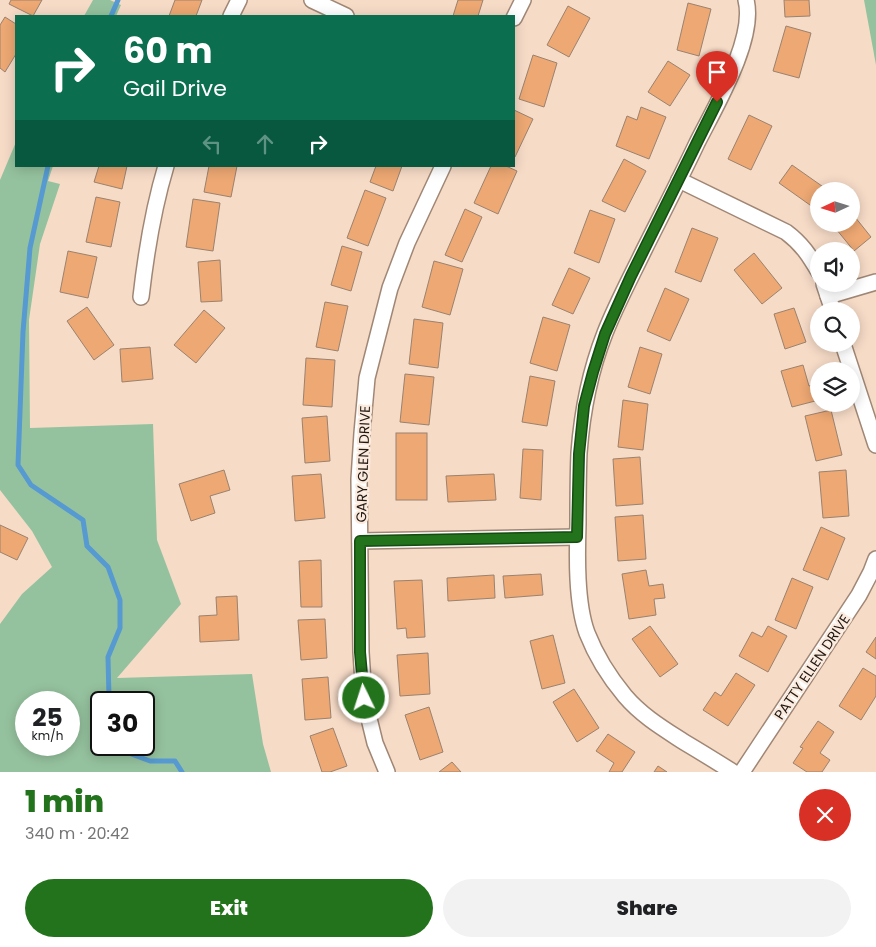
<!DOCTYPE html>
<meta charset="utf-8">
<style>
:root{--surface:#fff;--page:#f2f2f2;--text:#202124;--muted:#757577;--accent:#22731b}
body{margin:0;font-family:Poppins,sans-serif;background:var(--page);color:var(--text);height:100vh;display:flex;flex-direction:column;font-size:19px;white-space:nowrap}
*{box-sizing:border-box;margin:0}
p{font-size:16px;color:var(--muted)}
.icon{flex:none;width:28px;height:28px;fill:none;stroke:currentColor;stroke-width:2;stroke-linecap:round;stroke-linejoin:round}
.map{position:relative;height:772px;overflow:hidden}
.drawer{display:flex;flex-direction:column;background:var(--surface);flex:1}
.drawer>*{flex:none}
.guide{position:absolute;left:15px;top:15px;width:500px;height:152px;border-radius:0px;box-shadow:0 2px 12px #0003;background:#0b6e4f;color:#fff;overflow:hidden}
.needle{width:32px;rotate:266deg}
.controls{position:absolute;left:810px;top:182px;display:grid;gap:10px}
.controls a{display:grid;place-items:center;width:50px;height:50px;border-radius:50%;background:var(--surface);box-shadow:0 2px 12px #0003;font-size:25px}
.speed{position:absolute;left:15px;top:691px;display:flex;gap:10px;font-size:25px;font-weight:700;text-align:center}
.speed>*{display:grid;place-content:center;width:65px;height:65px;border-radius:50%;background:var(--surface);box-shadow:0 2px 12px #0003;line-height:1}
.speed small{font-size:12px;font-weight:400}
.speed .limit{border:2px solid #111;border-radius:8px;background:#fff;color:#111}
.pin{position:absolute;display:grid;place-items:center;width:42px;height:42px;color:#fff;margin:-51px -21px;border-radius:50% 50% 50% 0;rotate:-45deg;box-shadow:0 0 5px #0007}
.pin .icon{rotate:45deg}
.me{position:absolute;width:55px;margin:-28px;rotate:356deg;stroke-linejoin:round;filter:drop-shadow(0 0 4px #0008)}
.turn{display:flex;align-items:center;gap:18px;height:105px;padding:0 25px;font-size:22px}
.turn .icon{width:65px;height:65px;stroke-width:2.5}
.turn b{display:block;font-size:35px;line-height:42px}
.lanes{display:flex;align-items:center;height:48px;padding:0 25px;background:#0003;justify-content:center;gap:25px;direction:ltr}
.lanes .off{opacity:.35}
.round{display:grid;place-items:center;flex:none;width:52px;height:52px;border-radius:26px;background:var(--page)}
.summary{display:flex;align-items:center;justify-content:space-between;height:85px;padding:0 25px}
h1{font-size:30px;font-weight:800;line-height:38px;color:var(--accent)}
.button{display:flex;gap:10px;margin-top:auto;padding:10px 25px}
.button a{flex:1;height:58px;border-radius:30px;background:var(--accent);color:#fff;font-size:20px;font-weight:800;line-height:58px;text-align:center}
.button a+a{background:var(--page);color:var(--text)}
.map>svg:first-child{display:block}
</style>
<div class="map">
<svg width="876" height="772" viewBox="0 0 876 772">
<rect width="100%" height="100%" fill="#f6dbc7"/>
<g fill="#95c29e" fill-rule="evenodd">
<path d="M93 0H110L121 5 116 16H84Z"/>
<path d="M864 0H876V65Z"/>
<path d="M16 142V166H53L48 181 60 184 40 244 29 320 30 428 153 424 157 540 181 604 117 678 252 674 263 744 271 772H0V624L22 594 52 567 32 531 0 490V180ZM26 702H69V745H26ZM101 702H144V745H101Z"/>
</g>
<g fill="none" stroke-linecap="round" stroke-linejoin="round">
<g stroke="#569ad1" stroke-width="5">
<path d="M111 16 118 0"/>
<path d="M48 166 30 248 23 332 18 465 31 485 83 520 87 546 108 567 120 600V628L108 657 109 698 108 702"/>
<path d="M116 745 118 749 150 761H175L182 772"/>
</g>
</g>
<g fill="#eda873" stroke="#9a826f">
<path d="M11 0H42L33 16 9 4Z"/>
<path d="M175 0H202L196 16H169Z"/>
<path d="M458 0H483L478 16H453Z"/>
<path d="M784 0H809L810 16 785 17Z"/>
<path d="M688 3 711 9 699 56 677 50Z"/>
<path d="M568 6 590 18 569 57 547 45Z"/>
<path d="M5 17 16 24V54L5 72 0 68V25Z"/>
<path d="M786 26 811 33 799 78 773 71Z"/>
<path d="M533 55 557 63 544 107 519 99Z"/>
<path d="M668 61 690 75 670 106 648 92Z"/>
<path d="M641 107 666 117 649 159 616 146 627 116 637 120Z"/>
<path d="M514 110 533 119 515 157 514 156Z"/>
<path d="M749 115 772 126 751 170 728 159Z"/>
<path d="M624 159 646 171 625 212 602 201Z"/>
<path d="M792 165 829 191H819V208L817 210 779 183Z"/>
<path d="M99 166H127L122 189 94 182Z"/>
<path d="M209 166H237L231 197 204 192Z"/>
<path d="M376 166H402L393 191 370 182Z"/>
<path d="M491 166H506L517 171 498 214 474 203Z"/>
<path d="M365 190 386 198 368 246 347 238Z"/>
<path d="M96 197 120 202 111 247 86 242Z"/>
<path d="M193 199 220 203 213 251 186 247Z"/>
<path d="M465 209 482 217 462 262 445 255Z"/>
<path d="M590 210 615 219 599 263 574 253Z"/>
<path d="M851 212 871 237 854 251 832 224H851Z"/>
<path d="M692 228 718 238 701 282 675 272Z"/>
<path d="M342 246 362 252 351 291 331 285Z"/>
<path d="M68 251 97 257 88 298 60 292Z"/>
<path d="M754 253 782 288 762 304 734 270Z"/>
<path d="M220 260 222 301 201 302 198 262Z"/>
<path d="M434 261 463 269 450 315 422 307Z"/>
<path d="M569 268 590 278 573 314 552 305Z"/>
<path d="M665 288 689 299 670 341 647 331Z"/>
<path d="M325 302 348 306 338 351 316 347Z"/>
<path d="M87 307 114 345 94 360 67 321Z"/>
<path d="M794 308 806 342 785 349 774 314Z"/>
<path d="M204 310 225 328 196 363 174 345Z"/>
<path d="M543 317 570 325 557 371 530 363Z"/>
<path d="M414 319 443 323 438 368 409 364Z"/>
<path d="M150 347 153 379 122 382 120 349Z"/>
<path d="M640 347 662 354 650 394 628 387Z"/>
<path d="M306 358 335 360 332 407 303 405Z"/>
<path d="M803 365 809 386 817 384 819 391V400L792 407 781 371Z"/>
<path d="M405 374 434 377 429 425 400 422Z"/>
<path d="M530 376 555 381 547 426 522 422Z"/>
<path d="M623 400 648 404 643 450 618 447Z"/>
<path d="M831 410 842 455 816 461 805 416Z"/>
<path d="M327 416 330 461 305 463 302 418Z"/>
<rect x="396" y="433" width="31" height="67"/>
<path d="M523 449 543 450 541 500 520 498Z"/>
<path d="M640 457 643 504 616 506 613 459Z"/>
<path d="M224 470 230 490 210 496 215 513 191 521 179 484Z"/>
<path d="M846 470 849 516 823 518 819 472Z"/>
<path d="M321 474 325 518 295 521 292 476Z"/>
<path d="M494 474 496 500 448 502 446 476Z"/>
<path d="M643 515 646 559 618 561 615 517Z"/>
<path d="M0 525 28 538 17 560 0 552Z"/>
<path d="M821 527 845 538 828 580 803 570Z"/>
<path d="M321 560 322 607H301L299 561Z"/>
<path d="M646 570 649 586 663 584 665 598 654 599 656 615 629 619 622 574Z"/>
<path d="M541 574 543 595 505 598 503 576Z"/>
<path d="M494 575 495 598 448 601 447 578Z"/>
<path d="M792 578 813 587 796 629 775 620Z"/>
<path d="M422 580 425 637 407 638 406 628 397 629 394 581Z"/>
<path d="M237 596 239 640 200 642 199 616 217 615 216 597Z"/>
<path d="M325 619 327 658 301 660 298 620Z"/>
<path d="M650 626 678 664 660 677 632 639Z"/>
<path d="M768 626 787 636 768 672 739 656 752 632 762 637Z"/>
<path d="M553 635 565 683 542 689 530 641Z"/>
<path d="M876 637V659L866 652Z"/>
<path d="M428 653 430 694 400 696 397 655Z"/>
<path d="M863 668 876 676V696L861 720 839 706Z"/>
<path d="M736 673 755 685 728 726 703 710 715 692 721 696Z"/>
<path d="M328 677 331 718 305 720 302 679Z"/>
<path d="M574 689 599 728 577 742 553 702Z"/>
<path d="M429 707 443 752 420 760 405 715Z"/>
<path d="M818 721 834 732 820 753 830 760 822 772H807L793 763 803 748 800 747Z"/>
<path d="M333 728 347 766 330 772H322L310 736Z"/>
<path d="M608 734 635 752 622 772H609L614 763 596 751Z"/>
<path d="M452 762 461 772H439Z"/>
<path d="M658 766 667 772H654Z"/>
</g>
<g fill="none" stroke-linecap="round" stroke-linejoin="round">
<g stroke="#a08775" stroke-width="18">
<g id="minor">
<path d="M312 0 346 16"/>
<path d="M231 16 239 0"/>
<path d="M514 18 523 0"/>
<path d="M679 180 786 232C802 244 809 255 819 272"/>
<path d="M824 284 833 311"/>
<path d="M828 296 876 282"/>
<path d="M141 297C146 253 153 209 166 166"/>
<path d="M843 344 876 445"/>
<path d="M360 541 577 537"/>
<path d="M387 772 375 743 364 698 361 652 359 479 362 433 367 378 390 288 407 243 443 166"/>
<path d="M733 772C717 762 701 752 684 742 664 729 642 716 625 696 610 678 596 656 587 633 576 603 577 555 578 524 578 500 578 477 579 453 582 413 590 371 605 333 616 305 631 277 644 250 662 214 680 179 697 143 715 107 756 39 746 0"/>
<path d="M742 772 859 595 871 572 876 559"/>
</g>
</g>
<use href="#minor" stroke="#fff" stroke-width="15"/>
</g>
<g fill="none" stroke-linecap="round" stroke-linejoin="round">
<g stroke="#164b12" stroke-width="12">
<path id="route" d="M364 698 360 652V541L577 537 579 454 584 406 593 372 605 334 631 276 717 102"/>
</g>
<use href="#route" stroke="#22731b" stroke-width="9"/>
</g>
<g text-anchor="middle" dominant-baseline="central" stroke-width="4.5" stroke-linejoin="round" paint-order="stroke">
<g font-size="14" fill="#211811" stroke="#fbebdf">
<text transform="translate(363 464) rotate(-88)">GARY GLEN DRIVE</text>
<text transform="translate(812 667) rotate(-56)">PATTY ELLEN DRIVE</text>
</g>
</g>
</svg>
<div class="controls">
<a><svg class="needle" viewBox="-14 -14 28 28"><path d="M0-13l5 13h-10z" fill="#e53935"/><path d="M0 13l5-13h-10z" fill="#757577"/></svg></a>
<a><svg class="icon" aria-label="sound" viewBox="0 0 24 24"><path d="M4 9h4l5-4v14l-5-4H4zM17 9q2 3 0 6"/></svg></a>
<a><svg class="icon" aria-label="search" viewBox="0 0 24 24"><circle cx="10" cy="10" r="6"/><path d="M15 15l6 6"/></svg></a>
<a><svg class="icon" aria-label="layers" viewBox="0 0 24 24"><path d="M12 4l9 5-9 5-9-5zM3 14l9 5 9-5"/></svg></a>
</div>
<div class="speed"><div>25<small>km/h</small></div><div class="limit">30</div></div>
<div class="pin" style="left:717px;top:102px;background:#d93025"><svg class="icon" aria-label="arrive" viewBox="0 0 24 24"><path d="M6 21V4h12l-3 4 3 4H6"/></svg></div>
<svg class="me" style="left:364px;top:698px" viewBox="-20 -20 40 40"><circle r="17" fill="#22731b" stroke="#fff" stroke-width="3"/><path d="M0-11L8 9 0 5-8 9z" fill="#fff"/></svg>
<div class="guide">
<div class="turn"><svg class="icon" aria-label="right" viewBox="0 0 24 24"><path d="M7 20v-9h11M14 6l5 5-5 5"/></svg><div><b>60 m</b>Gail Drive</div></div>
<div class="lanes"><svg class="icon off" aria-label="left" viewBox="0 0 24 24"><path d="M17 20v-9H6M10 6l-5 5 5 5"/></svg><svg class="icon off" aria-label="ahead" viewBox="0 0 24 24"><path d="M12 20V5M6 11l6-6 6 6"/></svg><svg class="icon" aria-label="right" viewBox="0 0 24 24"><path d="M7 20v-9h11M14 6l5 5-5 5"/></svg></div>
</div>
</div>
<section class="drawer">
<div class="summary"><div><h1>1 min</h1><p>340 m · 20:42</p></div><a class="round" style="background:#d93025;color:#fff"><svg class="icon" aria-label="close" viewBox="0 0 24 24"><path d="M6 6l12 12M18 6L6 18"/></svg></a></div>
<div class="button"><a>Exit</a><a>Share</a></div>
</section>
